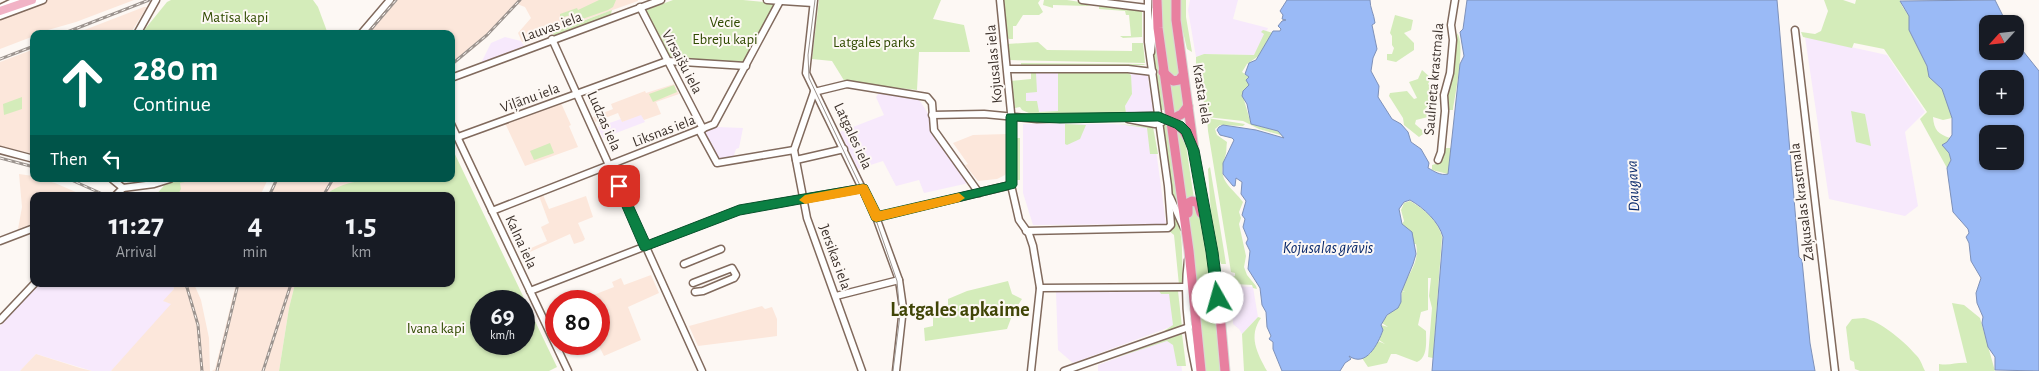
<!DOCTYPE html>
<meta charset="utf-8">
<style>
:root{--surface:#171b24;--page:#20242c;--text:#f1f3f6;--muted:#9ea1a6}
body{margin:0;font-family:"Alegreya Sans",sans-serif;background:var(--page);color:var(--text);height:100vh;display:flex;flex-direction:column;font-size:19px;white-space:nowrap}
*{box-sizing:border-box;margin:0}
p{font-size:16px;color:var(--muted)}
.icon{flex:none;width:28px;height:28px;fill:none;stroke:currentColor;stroke-width:2;stroke-linecap:round;stroke-linejoin:round}
.map{position:relative;flex:1;overflow:hidden}
.side{position:absolute;left:30px;top:192px;width:425px;height:95px;display:flex;flex-direction:column;background:var(--surface);border-radius:10px;box-shadow:0 1px 4px #0004}
.side>*{flex:none}
.banner{position:absolute;left:30px;top:30px;width:425px;height:152px;border-radius:10px;box-shadow:0 1px 4px #0004;background:#00695c;color:#fff;overflow:hidden}
.needle{width:32px;rotate:243deg}
.controls{position:absolute;left:1979px;top:15px;display:grid;gap:10px}
.controls a{display:grid;place-items:center;width:45px;height:45px;border-radius:10px;background:var(--surface);box-shadow:0 1px 4px #0004;font-size:25px}
.speed{position:absolute;left:470px;top:290px;display:flex;gap:10px;font-size:25px;font-weight:700;text-align:center}
.speed>*{display:grid;place-content:center;width:65px;height:65px;border-radius:50%;background:var(--surface);box-shadow:0 1px 4px #0004;line-height:1}
.speed small{font-size:12px;font-weight:400}
.speed .limit{border:8px solid #d22;background:#fff;color:#111}
.pin{position:absolute;display:grid;place-items:center;width:42px;height:42px;color:#fff;margin:-21px;border-radius:10px;box-shadow:0 2px 8px #0006}
.me{position:absolute;width:55px;margin:-28px;rotate:353deg;stroke-linejoin:round;filter:drop-shadow(0 0 4px #0008)}
.turn{display:flex;align-items:center;gap:18px;height:105px;padding:0 20px;font-size:22px}
.turn .icon{width:65px;height:65px;stroke-width:2.5}
.turn b{display:block;font-size:35px;line-height:42px}
.then{display:flex;align-items:center;height:48px;padding:0 20px;background:#0003;gap:10px;font-size:19px}
.eta{display:flex;justify-content:space-evenly;align-items:center;height:85px;text-align:center}
.eta b{font-size:30px;font-weight:600;line-height:35px}
.map>svg:first-child{display:block}
</style>
<div class="map">
<svg width="2039" height="371" viewBox="0 0 2039 371">
<rect width="100%" height="100%" fill="#fdf8f4"/>
<g fill="#f7e9fc">
<path d="M1190 0H1238L1233 19 1268 28 1254 55 1204 54 1196 57 1188 10Z"/>
<path d="M505 37 521 41 524 46 481 63 491 43Z"/>
<path d="M1805 37 1887 55 1925 112 1905 132 1918 206 1905 216 1829 199Z"/>
<path d="M1034 71H1058V111L1038 112 1026 101 1025 92H1036Z"/>
<path d="M1147 71 1153 111 1150 113H1126L1125 106 1132 94 1129 74 1126 73Z"/>
<path d="M879 93 918 98 929 115 930 128 969 183 924 193 919 180 896 186 883 161 858 169 840 132 884 115 876 97Z"/>
<path d="M641 114 645 122 603 138 598 127 621 119 622 122Z"/>
<path d="M1023 124H1113L1153 127 1166 224 1033 225 1023 193Z"/>
<path d="M717 127 743 128 739 148 736 149 733 158 718 160 704 131Z"/>
<path d="M39 284H173L174 289 164 301 172 304 111 371H92L36 354 20 371H0V326Z"/>
<path d="M1232 286 1253 287 1258 317 1242 334 1239 329 1233 324 1232 291 1229 288Z"/>
<path d="M1178 291 1181 323 1073 363 1058 350 1056 292Z"/>
<path d="M1171 338 1179 342 1182 371H1098V365Z"/>
</g>
<g fill="#fce7db">
<path d="M49 0H134L76 22 34 34V36L0 49V17Z"/>
<path d="M395 0H638V1L522 42 518 33 531 18 525 7 517 4 479 44 451 66V34H367Z"/>
<path d="M144 7H147L130 34H74Z"/>
<path d="M34 49V154L0 146V62Z"/>
<path d="M674 84 679 94 656 102 661 114 644 120 641 115 622 122 618 113 595 122 593 117 613 109 611 104 645 91 646 93Z"/>
<path d="M561 103 571 125 569 126 578 147 525 166 505 123Z"/>
<path d="M1007 134V171L1005 175 997 179 978 181 965 165 968 164 953 143 973 135Z"/>
<path d="M19 174 33 176 34 179H41L55 183 85 196H34V223L18 229 22 207Z"/>
<path d="M183 179H268L260 196H178L176 182Z"/>
<path d="M275 179H364L330 191 325 196H268Z"/>
<path d="M543 195 549 209 586 196 593 217 578 223 585 239 583 241 574 244 570 234 521 256 520 253 547 241 541 227 549 223 539 196Z"/>
<path d="M651 275 659 293 628 307 641 340 604 356 598 344 599 301H578L614 287 612 282 621 278 624 285Z"/>
<path d="M173 284H194L201 300 209 338 210 371H111L171 304 163 301 174 289Z"/>
<path d="M236 284H295L289 308 279 371H212L215 369Z"/>
<path d="M762 306 765 309 772 307 777 319V336L698 346 689 326Z"/>
<path d="M36 354 80 368 92 371H20Z"/>
</g>
<g fill="#d4ecba" fill-rule="evenodd">
<path d="M171 0H313L318 7 328 34H141L167 2Z"/>
<path d="M599 0H616L613 7 608 10 554 29 574 21 571 15 560 18V14L577 8 578 10Z"/>
<path d="M673 0H743L774 3V5L745 61 738 63 669 58 646 10Z"/>
<path d="M819 0H941L933 19 964 25 970 52H919L917 90 845 82 832 61 812 59Z"/>
<path d="M1002 0H1040L1038 3 1043 12 1039 15H1023L1016 26H1013V39H1009L1007 37Z"/>
<path d="M1044 0H1067L1093 4 1087 6 1053 5V8L1043 5Z"/>
<path d="M1160 0H1173L1179 75 1177 78 1169 75 1161 30Z"/>
<path d="M1181 0H1186V17L1192 52 1187 49 1180 19Z"/>
<path d="M1824 0H1843L1855 4 1856 0H1900L1902 6 1909 16V30L1927 66 1929 77 1942 89 1952 118 1943 120 1933 117C1934 130 1938 134 1950 138 1944 146 1949 152 1951 160L1947 168 1920 119 1927 112 1884 49 1854 43 1852 48 1803 37 1801 32 1815 34 1821 31 1828 11Z"/>
<path d="M1099 5 1142 9V37L1123 38 1120 36H1131L1129 15H1126L1125 11 1099 9Z"/>
<path d="M612 10 610 17 554 36 553 34 556 31Z"/>
<path d="M1395 15 1413 20 1411 30 1404 33 1414 43V50L1396 62 1387 60V54H1392L1394 48 1392 45V36L1390 33Z"/>
<path d="M1263 30 1273 33 1260 55 1247 64 1242 72 1249 77V85L1244 100 1251 124 1278 131 1284 136 1259 129 1243 121 1207 117 1196 65V57L1204 54 1254 55 1264 34 1261 32Z"/>
<path d="M1457 33C1466 44 1455 94 1453 110H1449L1446 98Z"/>
<path d="M1038 42 1047 50 1132 51V43H1143L1145 63 1009 60 1007 44Z"/>
<path d="M1155 46H1156L1165 110H1160L1153 56Z"/>
<path d="M1021 63 1143 64 1146 65 1024 67 1021 66Z"/>
<path d="M1031 70 1036 73 1037 92 1026 93V101H1037L1039 112 1058 111V71L1128 73 1131 75 1132 94 1125 106 1126 113 1031 114 1022 110 1020 107 1015 108 1011 81 1031 79Z"/>
<path d="M1422 70 1431 78 1428 84 1433 88C1435 97 1431 103 1425 109L1430 113 1428 117 1416 120 1415 124 1422 130 1423 134 1419 137 1404 125 1403 118 1389 96 1390 93 1407 91 1414 99 1417 98 1409 82 1418 79Z"/>
<path d="M1181 82 1184 104 1180 112 1172 110 1170 83Z"/>
<path d="M674 85 677 92 653 102 649 94Z"/>
<path d="M22 97V109L4 115 3 104Z"/>
<path d="M1851 111 1865 114 1871 146 1856 142Z"/>
<path d="M1207 118 1245 124 1243 126 1220 125 1215 129 1217 135 1227 142C1226 147 1227 152 1225 157 1217 181 1229 184 1243 202L1239 212 1241 218 1239 224 1246 256 1244 267 1247 275 1256 286 1257 289 1253 288 1252 285 1235 284 1234 286 1231 284V277L1235 276V273L1231 272 1208 131Z"/>
<path d="M1065 124 1086 125 1080 139 1067 145 1065 144Z"/>
<path d="M1118 124 1153 127 1158 154H1150L1147 128Z"/>
<path d="M1167 124 1179 209C1166 184 1166 154 1163 126Z"/>
<path d="M1176 126 1185 139 1194 199 1184 200Z"/>
<path d="M1016 138H1020V180H1014V141Z"/>
<path d="M550 143 554 153 534 160 530 151Z"/>
<path d="M451 146 557 367 549 371H279L289 308 295 284H451V196H325C347 172 420 179 451 179ZM481 301H524V344H481Z"/>
<path d="M1442 148H1451L1448 174 1432 170V165L1442 162Z"/>
<path d="M1210 167 1224 251 1226 264H1221L1212 230 1208 169Z"/>
<path d="M178 179H200L180 183 181 189 177 196H155L167 182Z"/>
<path d="M1410 201C1423 208 1439 222 1442 237L1433 358 1428 357 1432 308 1429 296 1431 278H1428V310L1421 312 1418 325 1426 331C1426 342 1428 357 1417 362L1396 354H1391L1387 363 1368 367 1362 358 1370 354 1378 341 1385 344 1379 340 1383 330 1381 325 1388 327 1382 323C1387 314 1395 309 1401 302L1402 291 1405 292 1402 290C1408 273 1420 263 1416 244H1414L1408 229 1402 224 1404 221 1401 210 1404 203Z"/>
<path d="M1191 205 1199 207 1212 276 1220 371H1205L1189 211Z"/>
<path d="M1173 209C1185 231 1181 258 1183 281L1179 285 1174 235 1169 231 1175 226Z"/>
<path d="M1008 281 1012 294 1022 299 1013 313 1007 329 925 341 924 328 933 326V308L948 305V299L967 291Z"/>
<path d="M1159 291H1178L1182 327 1166 332 1164 331 1173 325 1169 294H1161Z"/>
<path d="M1952 303 1964 305 1980 318 1995 371H1939V364C1950 366 1957 362 1967 363Z"/>
<path d="M1258 317 1261 318C1248 336 1257 353 1267 371H1244L1242 334Z"/>
<path d="M1864 318C1880 321 1904 341 1915 354 1920 358 1922 365 1925 371H1860L1855 369 1854 362 1850 360 1846 327 1852 319Z"/>
<path d="M1182 334 1186 366H1177L1173 345 1167 341 1109 360Z"/>
</g>
<g fill="#9abaf6" stroke="#7e91b9" fill-rule="evenodd">
<path d="M1287 0H1370C1370 8 1374 14 1375 23L1372 25 1377 49 1373 58 1371 71 1379 86 1378 97 1392 119 1401 124 1408 132 1411 142 1421 149 1429 163 1428 168C1434 171 1440 176 1448 174L1460 64 1464 56 1460 32 1463 29 1467 0H1777L1799 257 1802 260 1810 343 1815 371H1432L1443 237C1439 222 1424 208 1410 200L1404 202 1399 209 1402 224 1412 232 1416 254 1413 264 1401 293V302L1398 308 1387 315 1381 325 1383 330C1378 344 1366 368 1349 356L1351 359 1345 363 1340 371H1282L1273 349V342L1269 339 1271 336 1267 327 1266 312 1262 305 1260 288 1248 269 1250 251 1246 243 1248 239 1243 227 1245 219 1242 215 1246 201 1241 194 1242 182 1236 178 1235 186H1233L1223 174V163L1234 140 1232 138 1220 135 1217 130 1219 127 1223 125 1256 130 1284 138 1278 131 1251 124 1247 104 1242 96 1243 91 1249 85 1246 80 1249 77 1245 74 1249 63 1256 60 1273 31H1280L1281 29 1278 26 1282 21 1286 20 1282 19 1283 15 1280 11Z"/>
<path d="M1995 0 2007 24H1988V51H2015V41L2039 71V371L1995 370V357L1988 347 1982 323 1983 317 1977 303 1976 293 1981 278 1971 261 1969 243 1966 237 1969 233 1968 229 1953 212 1948 176 1947 168 1951 160 1949 153 1942 145 1947 142 1952 135V118L1942 89 1929 77 1927 66 1909 30V16L1900 1ZM1988 79H2015V106H1988ZM1988 134H2015V161H1988Z"/>
</g>
<g fill="none" stroke-linecap="round" stroke-linejoin="round">
<g stroke="#816a5d" stroke-width="9">
<g id="minor">
<path d="M767 0 813 3"/>
<path d="M814 0 806 73 876 217 899 280 903 308 896 371"/>
<path d="M1000 0 1012 123 1011 185 1019 220 1029 234 1033 246 1040 288 1031 371"/>
<path d="M1082 0 1147 8"/>
<path d="M640 7 703 129"/>
<path d="M0 8 17 0"/>
<path d="M0 16 43 0"/>
<path d="M1795 30 1835 371"/>
<path d="M137 34 156 0"/>
<path d="M361 34 390 0"/>
<path d="M552 39 702 371"/>
<path d="M1151 52 1155 10"/>
<path d="M1008 69H1128L1153 72"/>
<path d="M451 78 661 0"/>
<path d="M814 92 794 150 807 218 862 371"/>
<path d="M814 92 847 84 927 97 932 103 934 130 979 193"/>
<path d="M932 115 984 114 1037 119 1154 116 1170 120"/>
<path d="M1128 119 1155 124 1162 122"/>
<path d="M451 124 568 371"/>
<path d="M699 130 717 163 794 150"/>
<path d="M458 137 667 61 746 66"/>
<path d="M0 150 34 159"/>
<path d="M796 160 844 149"/>
<path d="M1438 160 1441 152 1445 111 1444 95 1450 73 1453 40 1451 25 1455 0"/>
<path d="M112 179 123 188"/>
<path d="M123 188 154 184 170 179"/>
<path d="M115 196 123 188"/>
<path d="M1170 197 1184 228"/>
<path d="M492 211 714 124 780 1"/>
<path d="M876 217 1011 185"/>
<path d="M1026 231 1168 228 1171 225 1168 186 1148 42V0"/>
<path d="M0 241 34 228"/>
<path d="M1188 260C1183 297 1188 335 1196 371"/>
<path d="M684 264 721 249"/>
<path d="M693 283 732 268 736 275 734 278 703 291 695 292"/>
<path d="M1040 288 1186 287"/>
<path d="M530 291 739 210 863 188"/>
<path d="M836 296 899 280"/>
<path d="M0 320 34 284"/>
<path d="M1064 371 1189 327"/>
</g>
</g>
<g stroke="#d8d6d5" stroke-width="10">
<path id="major" d="M0 11 32 0"/>
</g>
<g stroke="#d8d6d5" stroke-width="11">
<g id="highway">
<path d="M1157 0 1158 28 1189 251 1201 371"/>
<path d="M1176 0V20L1194 150 1217 281 1225 371"/>
<path d="M1163 72 1173 81 1179 80 1183 75"/>
<path d="M1170 120 1183 130 1191 143"/>
<path d="M1170 120 1182 114 1188 106"/>
<path d="M1188 213V203L1192 201 1198 203 1201 213"/>
</g>
</g>
<use href="#minor" stroke="#fff" stroke-width="6"/>
<use href="#major" stroke="#f1b3c6" stroke-width="8"/>
<use href="#highway" stroke="#e880a0" stroke-width="9"/>
<path stroke="#9c948f" stroke-width="1" d="M815 0 808 55 809 78 875 217 897 281 900 315 893 371"/>
<g stroke="#9c948f" stroke-width="3">
<g id="rail">
<path d="M62 34 149 0"/>
<path d="M367 34 396 0"/>
<path d="M0 59 34 46"/>
<path d="M451 65 487 35 520 0"/>
<path d="M0 158 34 167"/>
<path d="M69 179 107 196"/>
<path d="M269 196 277 179"/>
<path d="M323 196 333 179"/>
<path d="M186 284 198 325 202 371"/>
<path d="M217 371 238 284"/>
<path d="M263 371 291 284"/>
</g>
</g>
<use href="#rail" stroke="#fdf8f4" stroke-width="1" stroke-dasharray="4" stroke-linecap="butt"/>
</g>
<path fill="#0b8043" stroke="#07532c" d="M1159 112 1183 122 1190 129 1199 150 1218 252 1224 298 1223 302 1218 303 1214 302 1212 298 1206 252 1188 150 1182 134 1175 128 1158 121 1060 123 1017 121V185L1015 188 876 222 872 220 860 193 740 215 645 251 641 250 639 246 613 186 619 181 623 183 649 240 739 205 863 184 867 185 880 211 1006 182V117L1007 114Z"/>
<path fill="#f59e0b" d="M863 184 867 185 880 211 959 193 965 198 959 202 876 222 872 220 860 194 805 204 799 200 805 195Z"/>
<g text-anchor="middle" dominant-baseline="central" stroke-width="4" stroke-linejoin="round" paint-order="stroke">
<g font-size="15" fill="#304a01" stroke="#fdf8f4">
<text x="235" y="17">Matīsa kapi</text>
<text x="725" y="22">Vecie<tspan x="725" dy="17">Ebreju kapi</tspan></text>
<text x="874" y="42">Latgales parks</text>
<text x="436" y="328">Ivana kapi</text>
</g>
<g font-size="15" fill="#3d322c" stroke="#fdf8f4">
<text transform="translate(552 27) rotate(-20)">Lauvas iela</text>
<text transform="translate(682 62) rotate(62)">Virsaišu iela</text>
<text transform="translate(994 64) rotate(-95)">Kojusalas iela</text>
<text transform="translate(1434 79) rotate(-85)">Saulrieta krastmala</text>
<text transform="translate(1202 94) rotate(81)">Krasta iela</text>
<text transform="translate(530 98) rotate(-20)">Viļānu iela</text>
<text transform="translate(604 121) rotate(66)">Ludzas iela</text>
<text transform="translate(664 131) rotate(-21)">Līksnas iela</text>
<text transform="translate(853 136) rotate(65)">Latgales iela</text>
<text transform="translate(1802 202) rotate(-97)">Zaķusalas krastmala</text>
<text transform="translate(521 242) rotate(65)">Kalna iela</text>
<text transform="translate(835 257) rotate(70)">Jersikas iela</text>
</g>
<g font-size="16" font-style="italic" fill="#08286b" stroke="#fdf8f4">
<text transform="translate(1633 186) rotate(-93)">Daugava</text>
<text x="1328" y="248">Kojusalas grāvis</text>
</g>
<g font-size="20" font-weight="bold" fill="#404506" stroke="#fdf8f4">
<text x="960" y="310">Latgales apkaime</text>
</g>
</g>
</svg>
<div class="controls">
<a><svg class="needle" viewBox="-14 -14 28 28"><path d="M0-13l5 13h-10z" fill="#e53935"/><path d="M0 13l5-13h-10z" fill="#9ea1a6"/></svg></a>
<a>+</a>
<a>−</a>
</div>
<div class="speed"><div>69<small>km/h</small></div><div class="limit">80</div></div>
<div class="pin" style="left:619px;top:186px;background:#d93025"><svg class="icon" aria-label="arrive" viewBox="0 0 24 24"><path d="M6 21V4h12l-3 4 3 4H6"/></svg></div>
<svg class="me" style="left:1218px;top:298px" viewBox="-20 -20 40 40"><circle r="19" fill="#fff"/><path d="M0-13L10 11 0 6-10 11z" fill="#0b8043"/></svg>
<div class="banner">
<div class="turn"><svg class="icon" aria-label="ahead" viewBox="0 0 24 24"><path d="M12 20V5M6 11l6-6 6 6"/></svg><div><b>280 m</b>Continue</div></div>
<div class="then">Then<svg class="icon" aria-label="left" viewBox="0 0 24 24"><path d="M17 20v-9H6M10 6l-5 5 5 5"/></svg></div>
</div>
<section class="side">
<div class="eta">
<div><b>11:27</b><p>Arrival</p></div>
<div><b>4</b><p>min</p></div>
<div><b>1.5</b><p>km</p></div>
</div>
</section>
</div>
